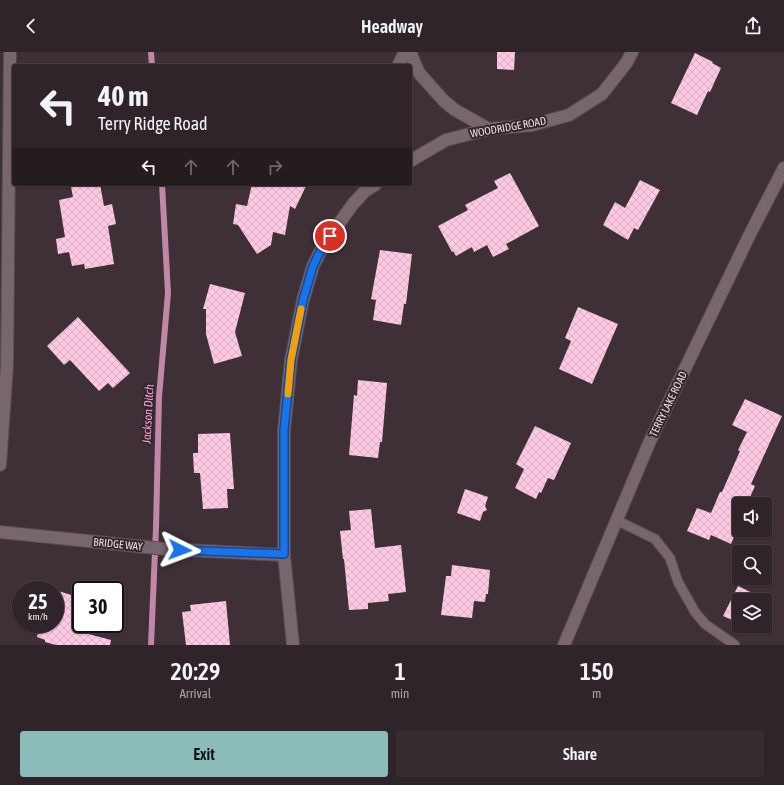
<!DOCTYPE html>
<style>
:root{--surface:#2f2429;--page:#372c31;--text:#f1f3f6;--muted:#a7a4a8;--line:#4a4146;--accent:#8bbbb9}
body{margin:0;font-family:"Asap Condensed",sans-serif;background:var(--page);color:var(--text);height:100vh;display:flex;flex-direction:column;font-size:15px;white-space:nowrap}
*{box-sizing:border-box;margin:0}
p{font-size:13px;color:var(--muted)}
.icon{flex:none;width:22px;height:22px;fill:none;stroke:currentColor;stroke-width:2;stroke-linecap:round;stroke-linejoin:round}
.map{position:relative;height:593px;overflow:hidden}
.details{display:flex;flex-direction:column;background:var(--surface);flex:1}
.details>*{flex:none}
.banner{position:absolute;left:12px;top:12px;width:400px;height:122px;border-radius:4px;box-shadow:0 1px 3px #0004,0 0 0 1px var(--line);background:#2f2429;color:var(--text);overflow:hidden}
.tools{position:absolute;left:732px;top:445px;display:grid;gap:8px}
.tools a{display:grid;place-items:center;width:40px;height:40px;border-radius:4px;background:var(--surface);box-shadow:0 1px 3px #0004,0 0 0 1px var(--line);font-size:20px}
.speed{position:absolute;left:12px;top:529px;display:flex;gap:8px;font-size:20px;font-weight:700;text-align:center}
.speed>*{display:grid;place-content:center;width:52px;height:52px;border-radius:50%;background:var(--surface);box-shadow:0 1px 3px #0004,0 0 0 1px var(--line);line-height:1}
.speed small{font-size:10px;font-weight:400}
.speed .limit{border:2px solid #111;border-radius:6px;background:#fff;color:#111}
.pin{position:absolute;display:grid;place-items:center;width:34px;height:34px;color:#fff;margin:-17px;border:2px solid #fff;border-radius:50%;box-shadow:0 1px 4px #0007}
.me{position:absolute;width:44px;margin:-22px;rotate:93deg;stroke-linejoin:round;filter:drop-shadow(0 0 3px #0008)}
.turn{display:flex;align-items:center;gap:14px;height:84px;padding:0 20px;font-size:18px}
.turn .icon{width:52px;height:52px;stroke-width:2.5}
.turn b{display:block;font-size:28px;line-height:34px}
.lanes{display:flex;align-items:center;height:38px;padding:0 20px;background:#0003;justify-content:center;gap:20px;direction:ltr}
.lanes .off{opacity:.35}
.eta{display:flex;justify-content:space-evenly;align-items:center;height:68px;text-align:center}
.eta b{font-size:24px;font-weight:600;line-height:28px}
.primary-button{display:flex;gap:8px;margin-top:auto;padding:8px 20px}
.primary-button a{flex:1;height:46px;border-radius:4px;background:var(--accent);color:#111;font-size:16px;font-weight:600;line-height:46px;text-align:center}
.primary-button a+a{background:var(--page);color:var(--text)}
header{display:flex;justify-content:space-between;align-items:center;height:52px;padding:0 20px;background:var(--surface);font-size:18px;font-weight:600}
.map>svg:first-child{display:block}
</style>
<header><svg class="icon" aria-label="back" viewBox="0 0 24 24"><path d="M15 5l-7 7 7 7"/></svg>Headway<svg class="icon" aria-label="share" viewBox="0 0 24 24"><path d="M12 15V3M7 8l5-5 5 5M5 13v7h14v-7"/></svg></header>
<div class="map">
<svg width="784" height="593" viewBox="0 0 784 593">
<defs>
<pattern id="building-cross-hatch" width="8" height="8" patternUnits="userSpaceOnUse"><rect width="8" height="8" fill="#fdc9e2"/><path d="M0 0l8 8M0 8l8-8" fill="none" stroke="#d8aec2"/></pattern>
</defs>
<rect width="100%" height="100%" fill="#3f3037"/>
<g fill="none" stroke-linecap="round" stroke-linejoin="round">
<g stroke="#c187a6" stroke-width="6">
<path d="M151 0 152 14"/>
<path d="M151 593 156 476 159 345 168 241 162 132"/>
</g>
</g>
<g fill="url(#building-cross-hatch)">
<path d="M497 0H515L514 18 497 17Z"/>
<path d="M695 1 713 10 712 11 721 16 710 40 708 39 697 63 671 51Z"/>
<path d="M510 121 539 174 506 192 509 197 493 205 487 193 474 200 472 195 456 204 453 199 452 200 438 174 468 158 465 153 498 136 494 129Z"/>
<path d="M640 128 660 138 638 178 634 176 628 188 603 173 615 150 625 156Z"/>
<path d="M88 132H100L104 154 112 152 116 172 108 174 114 212 85 217 84 212 72 214 69 200 58 202 56 187 65 185 59 148 73 145 71 135Z"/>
<path d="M252 132H307L295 157 290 154 285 183 273 180 271 193 257 202 238 173 233 172 236 152 247 154Z"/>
<path d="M380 198 412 202 406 252H404L401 273 373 268 376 248 371 247Z"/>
<path d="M210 232 245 241 235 280 242 304 214 312 206 282V257H203Z"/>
<path d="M578 255 618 272 592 332 559 317 571 289 565 286Z"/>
<path d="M78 265 130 321 113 336 108 331 99 339 70 308 64 313 47 294Z"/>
<path d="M358 328 387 331 382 390H380L378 406 349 403 354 343 357 344Z"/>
<path d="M745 347 782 364 751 432 755 434 747 452H739V472L731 492 711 483 709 488 687 479 697 456 711 461 720 440H722L740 399 738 398 747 380 732 373Z"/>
<path d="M535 374 571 391 554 428 548 426 541 441 539 440 536 447 515 436 524 417 516 412Z"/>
<path d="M230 381 234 437H227L228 456 203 457 200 421H194L193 401H198V382Z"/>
<path d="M465 437 488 445 485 454 487 458 483 460 480 469 457 461Z"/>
<path d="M371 457 375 496 401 493 406 540 388 542 389 549 368 551V557L349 558 344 507H343L340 479 351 478 349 459Z"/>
<path d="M452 513 490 518 488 542H486L485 550 474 549 472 566 441 563 446 524H451Z"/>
<path d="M738 534 763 546 762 548H739V571L723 564Z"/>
<path d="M55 538 81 546V580L111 588 110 593H56L45 590V588L37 585 40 572H55Z"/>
<path d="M226 549 230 593H186L182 560 191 559 190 553Z"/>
</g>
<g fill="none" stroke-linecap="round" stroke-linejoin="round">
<g stroke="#584c52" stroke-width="11">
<path id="service" d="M616 468 655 487 670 506 678 530 695 560 705 572 735 593"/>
</g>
<g stroke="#584c52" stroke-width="14">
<g id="minor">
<path d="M410 0 419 21 444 49 455 58 489 77"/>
<path d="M398 14 405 0"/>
<path d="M410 109 446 88 489 77 532 73 569 63 602 42 627 10 632 0"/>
<path d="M0 413 7 313 10 0"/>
<path d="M0 480 165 497 284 503"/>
<path d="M293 593 284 503V379L291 308 303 248 313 214 323 194 353 152 365 139 376 132"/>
</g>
</g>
<g stroke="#584c52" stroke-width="14">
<path id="secondary" d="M564 593 650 389 750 182 784 116"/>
</g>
<use href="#service" stroke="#77666e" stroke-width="9"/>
<use href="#minor" stroke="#77666e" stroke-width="12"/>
<use href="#secondary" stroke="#77666e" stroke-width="12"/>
</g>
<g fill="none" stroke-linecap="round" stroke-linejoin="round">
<g stroke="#114b97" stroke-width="10">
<path id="route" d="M180 498 284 502V379L291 308 303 248 313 214 323 194 330 184"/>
</g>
<use href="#route" stroke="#1a73e8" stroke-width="7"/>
<path stroke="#f59e0b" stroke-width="7" d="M288 342 291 308 301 257"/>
</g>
<g text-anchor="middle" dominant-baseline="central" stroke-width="4" stroke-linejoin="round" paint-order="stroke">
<g font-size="11" fill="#eae0e4" stroke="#34262d">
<text transform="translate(508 75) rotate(-10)">WOODRIDGE ROAD</text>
<text transform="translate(668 352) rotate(-64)">TERRY LAKE ROAD</text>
<text transform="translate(118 492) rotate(6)">BRIDGE WAY</text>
</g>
<g font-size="12" font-style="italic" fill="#f7a2ce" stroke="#34262d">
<text transform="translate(148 362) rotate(-87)">Jackson Ditch</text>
</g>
</g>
</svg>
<div class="tools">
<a><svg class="icon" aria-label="sound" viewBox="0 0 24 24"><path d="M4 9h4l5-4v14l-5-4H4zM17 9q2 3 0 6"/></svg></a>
<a><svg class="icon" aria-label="search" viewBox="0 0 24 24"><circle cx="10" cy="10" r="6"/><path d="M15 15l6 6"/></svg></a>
<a><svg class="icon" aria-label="layers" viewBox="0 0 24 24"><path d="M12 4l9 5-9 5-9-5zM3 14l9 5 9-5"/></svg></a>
</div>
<div class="speed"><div>25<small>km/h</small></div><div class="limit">30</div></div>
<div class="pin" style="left:330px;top:184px;background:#d93025"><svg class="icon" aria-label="arrive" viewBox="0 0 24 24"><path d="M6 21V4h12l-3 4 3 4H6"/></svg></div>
<svg class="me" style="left:180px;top:498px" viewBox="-20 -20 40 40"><path d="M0-17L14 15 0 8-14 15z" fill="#1a73e8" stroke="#fff" stroke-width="4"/></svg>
<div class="banner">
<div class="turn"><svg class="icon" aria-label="left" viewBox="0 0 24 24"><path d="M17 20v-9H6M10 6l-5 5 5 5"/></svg><div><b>40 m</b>Terry Ridge Road</div></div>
<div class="lanes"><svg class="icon" aria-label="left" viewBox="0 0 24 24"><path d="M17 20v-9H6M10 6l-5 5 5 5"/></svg><svg class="icon off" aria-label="ahead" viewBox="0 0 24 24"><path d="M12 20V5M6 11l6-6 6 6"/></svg><svg class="icon off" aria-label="ahead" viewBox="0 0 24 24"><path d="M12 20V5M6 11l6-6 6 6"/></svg><svg class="icon off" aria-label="right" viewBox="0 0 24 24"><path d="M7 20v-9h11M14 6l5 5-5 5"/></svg></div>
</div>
</div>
<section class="details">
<div class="eta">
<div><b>20:29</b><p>Arrival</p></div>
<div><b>1</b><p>min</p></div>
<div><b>150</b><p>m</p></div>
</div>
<div class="primary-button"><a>Exit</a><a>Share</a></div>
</section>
